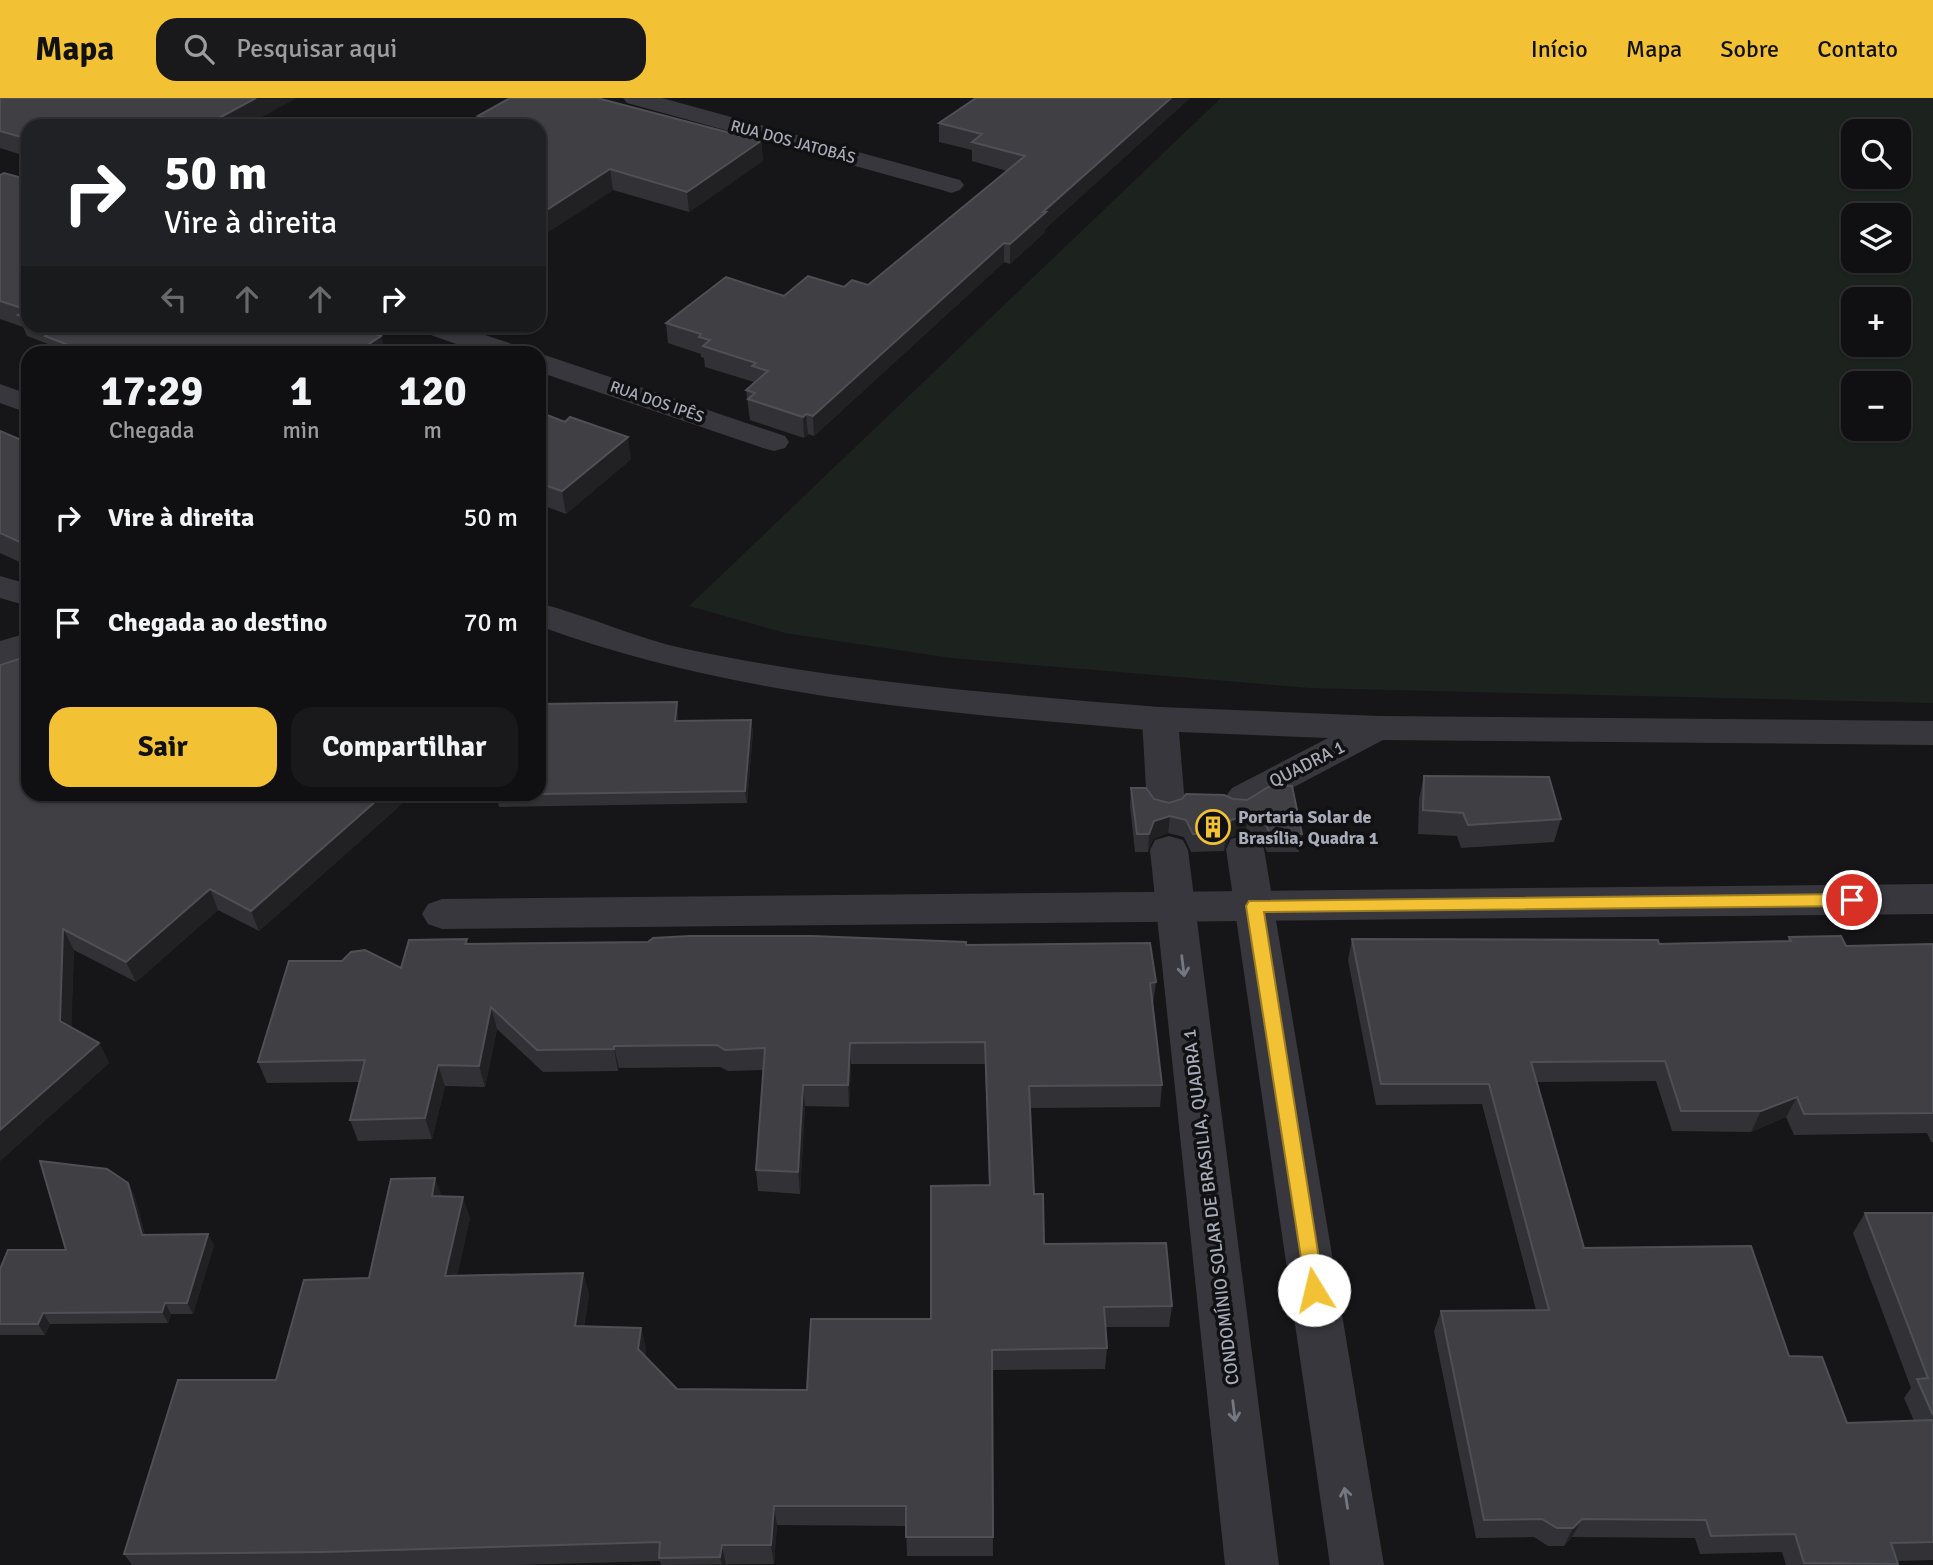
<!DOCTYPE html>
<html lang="pt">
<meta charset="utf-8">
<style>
:root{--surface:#101012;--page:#19191b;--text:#f1f3f6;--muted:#9c9d9f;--line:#303032;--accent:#f2c234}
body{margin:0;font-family:Signika,sans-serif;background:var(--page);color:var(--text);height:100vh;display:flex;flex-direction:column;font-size:26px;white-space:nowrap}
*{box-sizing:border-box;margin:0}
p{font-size:23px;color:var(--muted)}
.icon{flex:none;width:38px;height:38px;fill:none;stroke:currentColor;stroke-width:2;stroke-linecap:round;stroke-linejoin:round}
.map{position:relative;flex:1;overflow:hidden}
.details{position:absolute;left:21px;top:248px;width:525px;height:455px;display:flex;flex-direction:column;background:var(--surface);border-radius:21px;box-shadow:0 2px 5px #0004,0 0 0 2px var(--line)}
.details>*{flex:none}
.guide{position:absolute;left:21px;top:21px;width:525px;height:214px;border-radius:21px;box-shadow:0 2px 5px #0004,0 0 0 2px var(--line);background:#202124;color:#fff;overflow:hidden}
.fabs{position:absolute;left:1841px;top:21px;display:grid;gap:14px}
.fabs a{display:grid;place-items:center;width:70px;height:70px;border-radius:14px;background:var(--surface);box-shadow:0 2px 5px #0004,0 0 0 2px var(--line);font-size:35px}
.pin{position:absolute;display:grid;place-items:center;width:60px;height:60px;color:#fff;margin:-30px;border:4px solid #fff;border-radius:50%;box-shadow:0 2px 7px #0007}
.me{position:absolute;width:77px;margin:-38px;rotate:351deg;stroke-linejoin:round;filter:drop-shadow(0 0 5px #0008)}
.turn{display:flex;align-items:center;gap:24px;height:147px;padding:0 28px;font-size:32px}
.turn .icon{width:91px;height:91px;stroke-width:2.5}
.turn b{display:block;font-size:49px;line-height:60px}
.lanes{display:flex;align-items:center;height:66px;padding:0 28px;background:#0003;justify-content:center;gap:35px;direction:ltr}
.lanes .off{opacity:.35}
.eta{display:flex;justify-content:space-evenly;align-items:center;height:119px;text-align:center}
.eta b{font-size:42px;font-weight:800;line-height:49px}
.button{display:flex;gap:14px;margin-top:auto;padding:14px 28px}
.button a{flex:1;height:80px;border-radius:21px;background:var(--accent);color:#111;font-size:28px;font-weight:800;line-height:80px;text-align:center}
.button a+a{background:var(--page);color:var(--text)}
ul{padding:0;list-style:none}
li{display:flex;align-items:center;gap:21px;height:105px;padding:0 28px}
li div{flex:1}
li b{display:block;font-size:26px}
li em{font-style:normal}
header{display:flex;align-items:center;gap:42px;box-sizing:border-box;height:98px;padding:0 35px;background:var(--accent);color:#111}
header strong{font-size:33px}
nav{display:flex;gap:38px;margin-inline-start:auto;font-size:24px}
.search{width:490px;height:63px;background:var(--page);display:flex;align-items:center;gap:18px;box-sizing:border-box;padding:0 24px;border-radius:21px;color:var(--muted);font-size:26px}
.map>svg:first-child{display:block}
</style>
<header>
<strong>Mapa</strong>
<div class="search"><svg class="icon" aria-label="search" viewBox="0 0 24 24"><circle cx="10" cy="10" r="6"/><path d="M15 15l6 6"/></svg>Pesquisar aqui</div>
<nav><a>Início</a><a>Mapa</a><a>Sobre</a><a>Contato</a></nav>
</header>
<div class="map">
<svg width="1933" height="1467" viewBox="0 0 1933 1467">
<rect width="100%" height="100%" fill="#161618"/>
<path fill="#1c231e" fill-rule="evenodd" d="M1221 0H1933V605L1310 590 951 560 785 535 689 508ZM1853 33H1899V79H1853ZM1853 117H1899V163H1853ZM1853 201H1899V247H1853ZM1853 285H1899V331H1853Z"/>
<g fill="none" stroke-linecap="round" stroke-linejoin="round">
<g fill="#37373d" fill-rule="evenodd">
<path d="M623 0H662L960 82 964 87 960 92 951 95 942 92 627 5Z"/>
<path d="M418 228H458L524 250 528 256H485L422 234Z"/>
<path d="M539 255 785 338 789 344 785 350 774 353 763 350 539 274Z"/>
<path d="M0 286 28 296V315L0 305Z"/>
<path d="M0 478 28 486V508L0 500Z"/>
<path d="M539 505C589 518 635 540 686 551 842 584 1001 596 1160 609L1173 612 1178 621 1173 630 1160 633C951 615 738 601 539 528Z"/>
<path d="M28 535V558L0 566V543Z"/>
<path d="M1933 786V816L442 831 428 826 422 816 428 806 442 801Z"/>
</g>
<g fill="#37373d" fill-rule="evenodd">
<path d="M1160 609 1379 618 1933 623V647L1383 642 1258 708C1249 720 1239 719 1226 715L1220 706 1232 690 1328 640 1179 634 1185 707 1179 716 1166 720 1153 716 1147 707 1142 621 1147 612Z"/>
<path d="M1245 737 1259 741 1264 751 1384 1467H1330L1226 751 1231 741Z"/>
<path d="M1169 738 1183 742 1188 752 1279 1467H1225L1150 752 1155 742Z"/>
</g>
</g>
<g fill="#323236">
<path d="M0 0 28 28V59L0 50Z"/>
<path d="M1190 0 1045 131V134L1010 166 1004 164 814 338 808 336 804 340 750 322 746 292 754 284 705 269 704 260 701 259V256L668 245 666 225 784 198 844 189 868 187 1007 73 972 63V52L939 44V25Z"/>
<path d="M478 18 761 43 763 63 689 114 613 92 539 140V28H480Z"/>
<path d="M28 63V228H398L381 238 386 256H52L48 246 27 238 23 229 0 221V77L22 80Z"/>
<path d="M539 323 631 361 566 416 539 406Z"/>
<path d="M0 333 28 345V468L0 455Z"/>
<path d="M677 604 678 616V623L751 622 753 634 747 705 499 709 496 696 542 606Z"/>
<path d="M1424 678 1561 721 1554 744 1461 750 1457 738 1418 736 1419 701Z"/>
<path d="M1131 690 1154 701 1169 705 1224 697 1302 736 1299 754H1267L1261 740 1246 734 1229 740 1224 753 1191 754 1184 739 1168 735 1153 741 1148 754H1135L1130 708Z"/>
<path d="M28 696H413L259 833 218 812 136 884 74 852 71 930 99 945 109 965 0 1063Z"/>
<path d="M1789 839 1846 848 1933 846V1044H1931L1927 1035 1794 1037 1786 1019 1751 1034 1672 1033 1656 983 1537 984 1584 1150 1789 1258 1847 1325 1914 1323 1904 1300 1911 1290 1853 1135 1865 1115H1933V1462L1897 1463V1467H1786L1782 1454 1700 1456 1695 1440 1572 1439 1564 1448H1548L1534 1439 1476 1440 1434 1233 1441 1213 1536 1212 1482 1006 1376 1007 1348 862 1352 841 1659 846 1787 843Z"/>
<path d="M467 841 468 846 966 847 1156 884 1153 906 1162 987 1160 1009 1030 1010 1034 1096 1044 1146 1172 1208 1169 1229H1106L1107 1250 1105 1271 992 1272 993 1458H907L906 1428 777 1427 774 1466 661 1467 660 1463 515 1467H132L124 1456 276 1282 442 1099 470 1120 457 1177 583 1175 589 1196 584 1228 641 1230 646 1251 645 1258 677 1291 807 1292 931 1221 989 1087 985 966H851L849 1009 805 1008 800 1096 758 1093 756 1072 763 972 728 973 720 969 619 970 618 973 543 974 497 931 485 989 445 988 432 1041 358 1043 350 1022 359 984 267 985 258 964 401 870Z"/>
<path d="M134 1096 145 1137 214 1147 193 1216H171L168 1225 50 1226 45 1237H0V1171L66 1152Z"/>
</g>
<g fill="#212124">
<path d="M256 0H297L246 28H204Z"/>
<path d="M1171 0H1190L1045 131V134L1010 166V146L1043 114Z"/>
<path d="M761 43 763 63 689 114 687 94Z"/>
<path d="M610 71 613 92 539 140V117Z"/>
<path d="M1004 145V164L814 338 813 318Z"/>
<path d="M359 228H398L381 238 386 256H354L356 229Z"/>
<path d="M806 316 808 336 804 340 803 319Z"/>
<path d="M628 339 631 361 566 416 562 393Z"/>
<path d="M677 604 678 616 676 635 675 623Z"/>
<path d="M751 622 753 634 747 705 745 693Z"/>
<path d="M384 696H413L259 833 251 813Z"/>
<path d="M1248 717 1246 734 1229 740 1224 753 1226 736 1231 722Z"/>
<path d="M1170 718 1168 735 1153 741 1148 754 1149 736 1154 723Z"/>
<path d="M210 791 218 812 136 884 126 864Z"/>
<path d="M63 831 74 852 71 944 60 923Z"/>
<path d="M491 909 497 931 485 989 479 968Z"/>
<path d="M99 945 109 965 0 1063V1032Z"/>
<path d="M850 945 851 966 849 1009 848 987Z"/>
<path d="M614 948 619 970 618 973 614 951Z"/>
<path d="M438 967 445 988 432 1041 425 1020Z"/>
<path d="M803 987 805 1008 800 1096 798 1074Z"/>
<path d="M1797 999 1786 1019 1751 1034 1761 1013Z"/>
<path d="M435 1080 443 1101 432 1098Z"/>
<path d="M128 1085 134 1096 148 1148 142 1137Z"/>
<path d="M463 1099 470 1120 453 1198 445 1178Z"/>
<path d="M208 1136 214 1147 193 1216 187 1205Z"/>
<path d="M583 1175 589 1196 580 1248 575 1228Z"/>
<path d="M165 1205 171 1216 168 1225 162 1214Z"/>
<path d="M43 1215 50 1226 45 1237 38 1226Z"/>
<path d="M641 1230 646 1251 642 1271 638 1251Z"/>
<path d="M774 1408 777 1427 774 1466 771 1447Z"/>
<path d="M1582 1421 1572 1439 1564 1448 1573 1430Z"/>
<path d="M722 1447 726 1467H722L720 1459Z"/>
</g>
<g fill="#3f3f44" stroke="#4f5056" stroke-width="2">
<path d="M0 0H256L204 28H28V41L0 33Z"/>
<path d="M510 0H597L761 43 687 94 610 71 539 117V28H489L497 23 478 18Z"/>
<path d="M976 0H1171L1043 114H1046L1010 146 1004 145 813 318 806 316 803 319 748 301 755 295 746 292 768 273 752 268 756 265 703 248 710 242 699 239 701 236 666 225 726 179 784 198 808 178 844 189 852 182 868 187 1025 58 972 44 982 36 939 25Z"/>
<path d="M28 63V221L18 217 28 212 0 203V77L4 75 22 80 23 65Z"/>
<path d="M48 228H359L356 229 381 238 354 256H92L45 238 57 231Z"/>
<path d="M547 317 565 324 570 319 628 339 562 393 539 385V323Z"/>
<path d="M0 333 28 345V448L0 435Z"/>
<path d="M28 558V696H384L251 813 210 791 126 864 63 831 60 923 99 945 0 1032V567Z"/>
<path d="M677 604 675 623 751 622 745 693 539 696V605L542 606Z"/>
<path d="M1424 678 1549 679 1561 721 1468 727 1463 715 1423 712Z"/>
<path d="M1270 688H1292L1302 736H1270L1264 722 1248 717 1231 722 1226 736H1193L1186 722 1170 718 1154 723 1149 736H1137L1131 690H1146L1154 701 1169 705 1182 701 1186 696 1224 697 1233 701 1247 702Z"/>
<path d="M690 838H812L966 844V847L1150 845 1156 884 1150 885 1162 987 1029 988 1034 1096H1043L1044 1146 1166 1145 1172 1208 1104 1209 1107 1250 992 1252 993 1439H906V1408H774L771 1447H722L720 1459 659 1460 660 1444 323 1454 124 1456 178 1282H276L304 1182 369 1180 391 1081 435 1080 432 1098 463 1099 445 1178 583 1175 575 1228 641 1230 638 1251 677 1291 807 1292 811 1221H931V1088L990 1087 985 944 850 945 848 987H803L798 1074 756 1072 765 950 725 952 717 947 614 948V951L537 952 491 909 479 968 438 967 425 1020 350 1022 365 962 258 964 289 863H342L351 854 365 852 401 870 409 842 467 841 465 846 648 844 653 840Z"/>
<path d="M1841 838 1846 848 1933 846V1015L1804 1016 1797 999 1761 1013H1681L1665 963 1531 964 1584 1150 1751 1148 1789 1258 1822 1259 1847 1325 1933 1322V1444L1891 1445 1898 1466 1804 1465 1795 1436 1711 1438 1706 1422 1582 1421 1573 1430H1557L1542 1421 1484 1422 1441 1213 1549 1212 1489 986H1381L1352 841 1658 842 1659 846 1791 843 1789 839Z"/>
<path d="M40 1063 107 1071 128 1085 142 1137 208 1136 187 1205H165L162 1214 43 1215 38 1226H0V1171L8 1152H66Z"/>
<path d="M1865 1115H1933V1317L1917 1281 1928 1280Z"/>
</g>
<defs><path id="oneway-shaft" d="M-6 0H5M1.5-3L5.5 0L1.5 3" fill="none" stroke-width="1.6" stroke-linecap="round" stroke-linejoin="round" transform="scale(1.75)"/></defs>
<g stroke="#757781">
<use href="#oneway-shaft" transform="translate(1183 868) rotate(83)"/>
<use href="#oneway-shaft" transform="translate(1234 1313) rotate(83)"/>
<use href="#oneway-shaft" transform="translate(1346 1400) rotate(-99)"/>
</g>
<path fill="#f2c234" stroke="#9d7e22" stroke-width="2" d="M1852 796 1860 802 1852 808 1264 814 1324 1192 1321 1198 1314 1201 1307 1198 1246 808 1249 803Z"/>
<defs>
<g id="building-ring" transform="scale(1.75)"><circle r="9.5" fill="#111113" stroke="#f2c234" stroke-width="1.5"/><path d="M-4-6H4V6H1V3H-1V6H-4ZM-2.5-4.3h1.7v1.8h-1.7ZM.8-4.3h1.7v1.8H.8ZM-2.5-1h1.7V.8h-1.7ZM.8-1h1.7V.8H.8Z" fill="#f2c234"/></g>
</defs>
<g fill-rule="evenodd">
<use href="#building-ring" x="1213" y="729"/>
</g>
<g text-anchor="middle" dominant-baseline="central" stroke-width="7" stroke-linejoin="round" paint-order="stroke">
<g font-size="16" fill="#a8abb8" stroke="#111113">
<text transform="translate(793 44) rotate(15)">RUA DOS JATOBÁS</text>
<text transform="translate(657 304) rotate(19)">RUA DOS IPÊS</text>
</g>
<g font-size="18" fill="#a8abb8" stroke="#111113">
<text transform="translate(1307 666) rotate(-27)">QUADRA 1</text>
<text transform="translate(1211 1109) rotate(-97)">CONDOMÍNIO SOLAR DE BRASILIA, QUADRA 1</text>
</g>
<g font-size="18" font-weight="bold" fill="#a8abb8" stroke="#111113" text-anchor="start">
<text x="1238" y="719">Portaria Solar de<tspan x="1238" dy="21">Brasília, Quadra 1</tspan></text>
</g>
</g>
</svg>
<div class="fabs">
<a><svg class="icon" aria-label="search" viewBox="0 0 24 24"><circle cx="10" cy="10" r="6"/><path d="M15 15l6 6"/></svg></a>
<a><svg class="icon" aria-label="layers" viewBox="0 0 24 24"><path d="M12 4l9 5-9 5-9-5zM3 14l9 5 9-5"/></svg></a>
<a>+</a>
<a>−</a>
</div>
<div class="pin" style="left:1852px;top:802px;background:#d93025"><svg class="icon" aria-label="arrive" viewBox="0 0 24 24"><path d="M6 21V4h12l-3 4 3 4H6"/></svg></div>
<svg class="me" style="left:1314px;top:1192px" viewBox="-20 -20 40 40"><circle r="19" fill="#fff"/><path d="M0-13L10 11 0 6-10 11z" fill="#f2c234"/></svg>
<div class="guide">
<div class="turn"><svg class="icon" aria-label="right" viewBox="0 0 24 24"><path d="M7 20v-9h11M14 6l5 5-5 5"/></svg><div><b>50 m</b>Vire à direita</div></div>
<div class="lanes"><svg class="icon off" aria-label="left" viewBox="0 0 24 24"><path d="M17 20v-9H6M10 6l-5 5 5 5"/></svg><svg class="icon off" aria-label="ahead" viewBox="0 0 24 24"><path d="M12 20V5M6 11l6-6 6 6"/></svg><svg class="icon off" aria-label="ahead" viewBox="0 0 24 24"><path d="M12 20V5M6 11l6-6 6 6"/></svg><svg class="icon" aria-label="right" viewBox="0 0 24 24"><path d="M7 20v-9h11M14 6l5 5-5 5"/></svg></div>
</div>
<section class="details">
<div class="eta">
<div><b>17:29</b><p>Chegada</p></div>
<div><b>1</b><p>min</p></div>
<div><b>120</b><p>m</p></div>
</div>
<ul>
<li><svg class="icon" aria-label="right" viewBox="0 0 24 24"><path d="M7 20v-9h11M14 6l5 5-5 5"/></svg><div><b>Vire à direita</b></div><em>50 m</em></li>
<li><svg class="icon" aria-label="arrive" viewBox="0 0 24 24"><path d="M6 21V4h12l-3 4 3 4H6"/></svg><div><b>Chegada ao destino</b></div><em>70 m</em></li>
</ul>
<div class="button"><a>Sair</a><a>Compartilhar</a></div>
</section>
</div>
